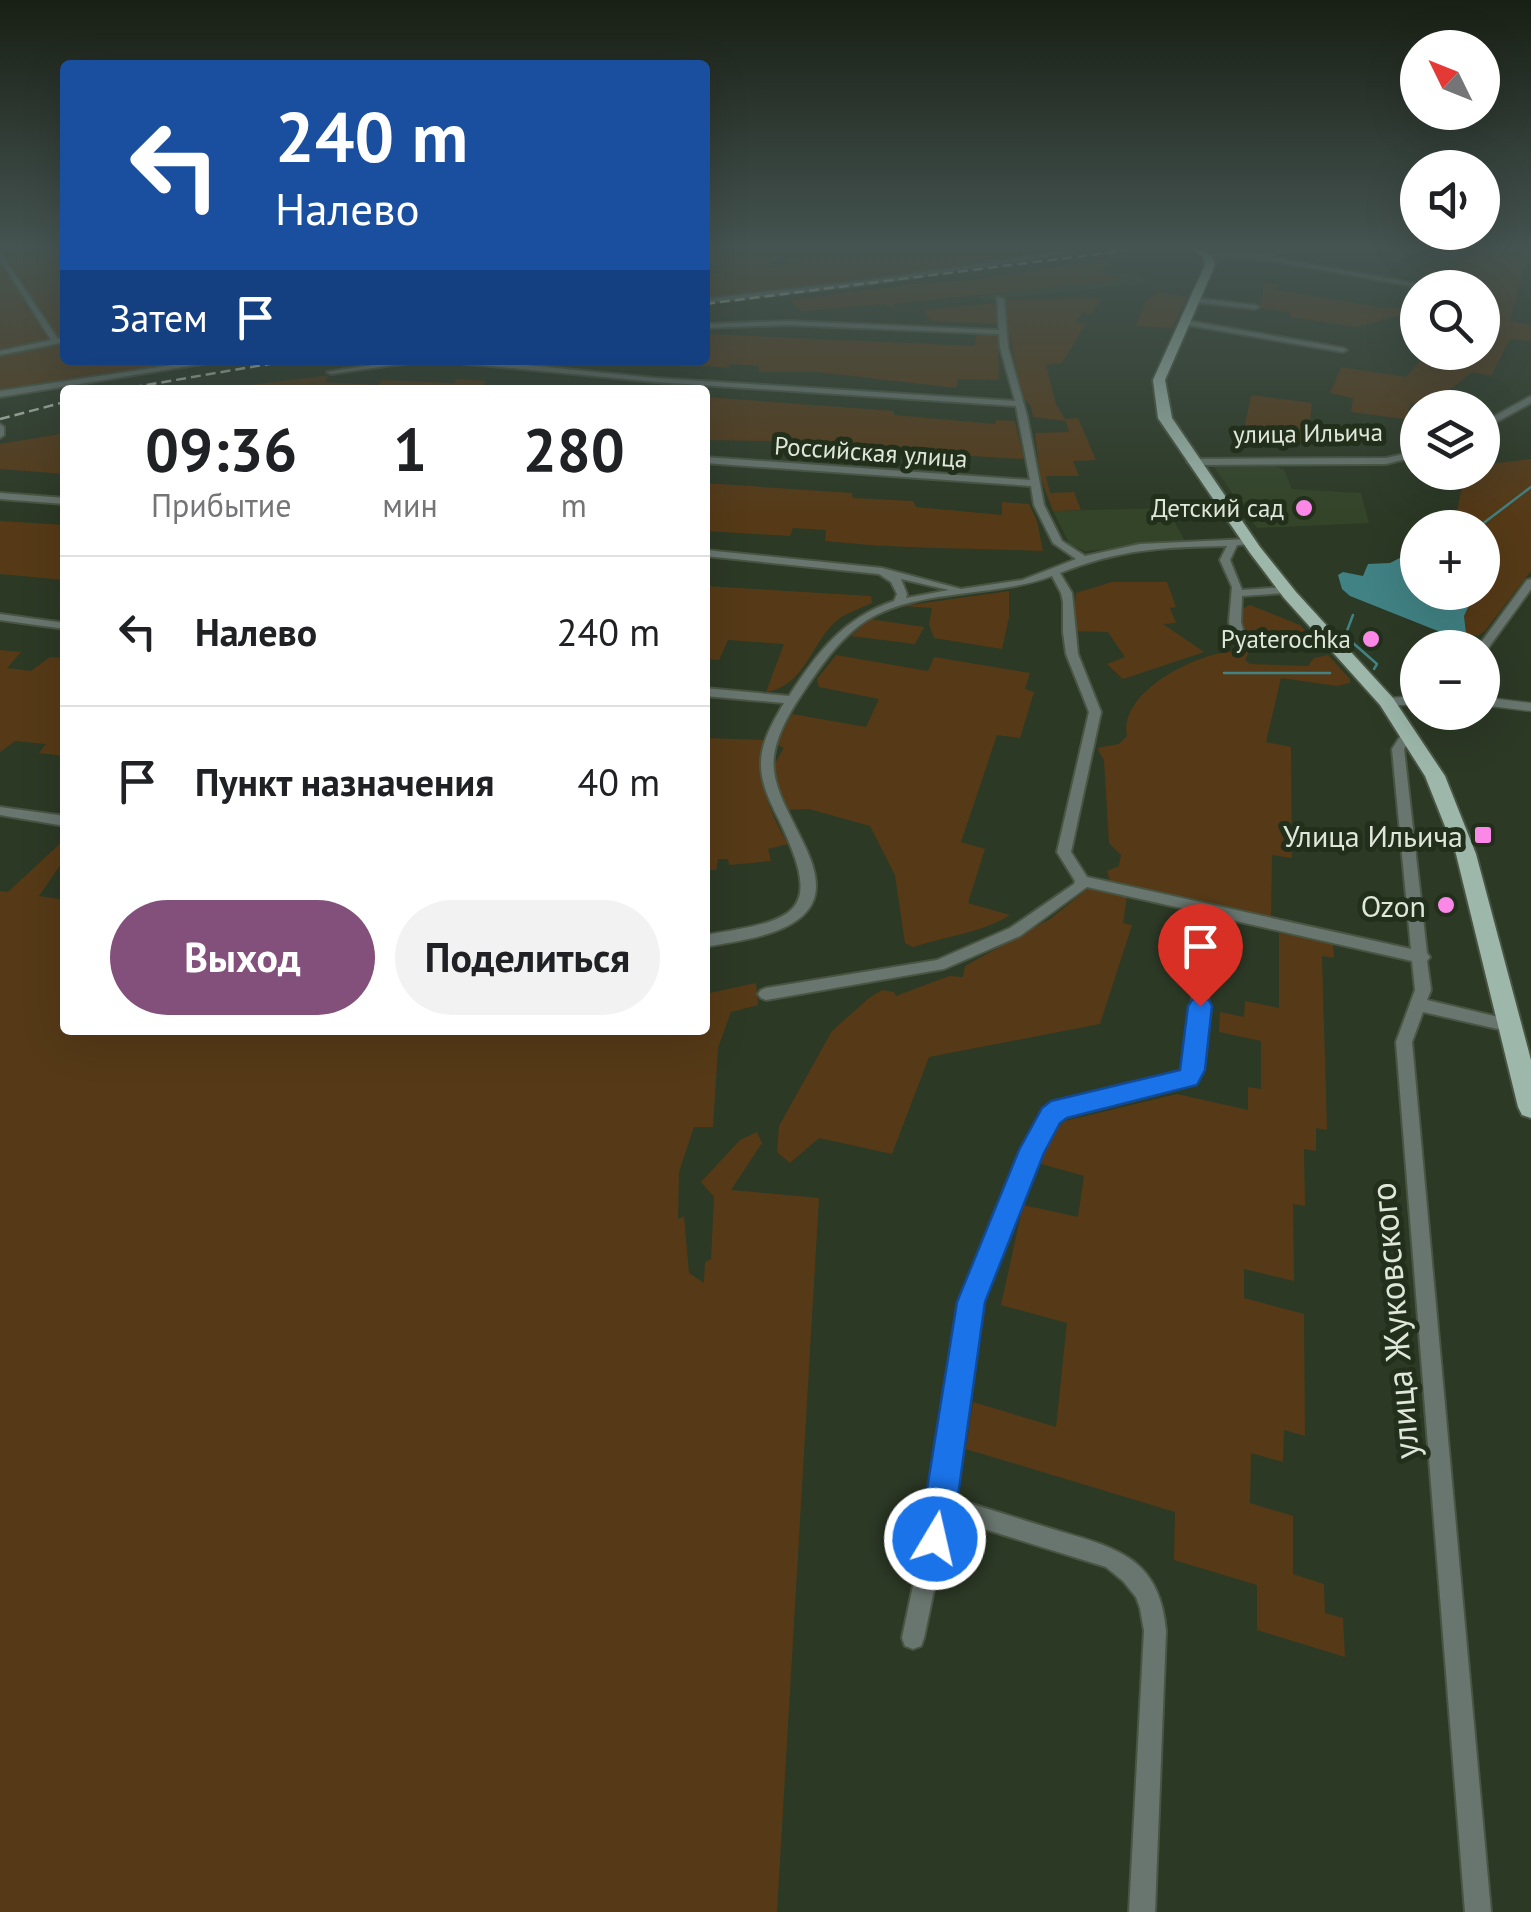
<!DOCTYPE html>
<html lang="ru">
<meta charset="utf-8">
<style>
:root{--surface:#fff;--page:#f2f2f2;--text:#202124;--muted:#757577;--line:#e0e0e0;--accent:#834f7b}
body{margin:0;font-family:"PT Sans",sans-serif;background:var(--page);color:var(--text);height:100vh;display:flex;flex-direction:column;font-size:38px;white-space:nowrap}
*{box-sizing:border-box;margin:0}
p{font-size:32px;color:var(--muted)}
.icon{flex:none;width:55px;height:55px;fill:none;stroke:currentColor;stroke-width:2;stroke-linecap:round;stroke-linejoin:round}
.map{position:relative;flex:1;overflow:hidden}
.sheet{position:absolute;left:60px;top:385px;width:650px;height:650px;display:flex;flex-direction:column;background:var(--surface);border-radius:10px;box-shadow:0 10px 40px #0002}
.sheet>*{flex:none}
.guide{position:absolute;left:60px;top:60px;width:650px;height:305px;border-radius:10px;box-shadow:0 10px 40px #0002;background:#1a4fa0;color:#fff;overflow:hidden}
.needle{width:65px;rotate:313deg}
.controls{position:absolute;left:1400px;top:30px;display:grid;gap:20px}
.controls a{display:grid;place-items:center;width:100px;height:100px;border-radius:50%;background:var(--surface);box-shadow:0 10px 40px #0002;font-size:50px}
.pin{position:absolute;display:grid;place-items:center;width:85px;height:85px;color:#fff;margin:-102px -42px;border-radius:50% 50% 50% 0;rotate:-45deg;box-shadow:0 0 10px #0007}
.pin .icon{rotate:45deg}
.me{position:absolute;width:110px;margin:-55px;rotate:9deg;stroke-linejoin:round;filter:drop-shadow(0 0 8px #0008)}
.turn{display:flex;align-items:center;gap:35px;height:210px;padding:0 50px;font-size:45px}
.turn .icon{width:130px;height:130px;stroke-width:2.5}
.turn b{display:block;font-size:70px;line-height:85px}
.then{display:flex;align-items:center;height:95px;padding:0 50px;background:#0003;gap:20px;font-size:38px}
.eta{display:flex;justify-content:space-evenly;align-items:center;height:170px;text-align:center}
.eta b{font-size:60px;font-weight:600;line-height:70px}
.action{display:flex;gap:20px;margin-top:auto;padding:20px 50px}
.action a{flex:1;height:115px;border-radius:60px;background:var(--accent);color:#fff;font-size:40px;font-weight:600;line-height:115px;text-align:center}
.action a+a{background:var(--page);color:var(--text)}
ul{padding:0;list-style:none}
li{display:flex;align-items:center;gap:30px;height:150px;padding:0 50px;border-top:2px solid var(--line)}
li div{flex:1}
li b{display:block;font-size:38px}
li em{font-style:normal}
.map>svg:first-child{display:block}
</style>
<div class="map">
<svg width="1531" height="1912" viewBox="0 0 1531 1912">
<rect width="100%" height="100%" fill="#2c3925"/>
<g fill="#334429">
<path d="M1135 272 1152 283 982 300 977 296 1104 282 1120 278 1113 274Z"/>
<path d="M1275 466 1284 470 1292 489 1361 493 1369 523 1257 528 1214 467Z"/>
<path d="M1167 508 1185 541 1085 551 1070 545 1053 511Z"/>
</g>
<g fill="#563a17">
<path d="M0 249H65V360H215L0 392Z"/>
<path d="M705 249H810L799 256 779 255 769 268 790 263 786 259 816 250 850 254 886 249H1083L705 300V274L726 272 705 270Z"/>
<path d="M1444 249H1529L1510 321 1531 325V341L1510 339 1491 376 1472 372 1448 391 1437 407 1411 403 1405 419 1351 412 1353 398 1330 393 1341 367 1406 377 1427 353 1482 352V288L1418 282 1429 268 1453 271 1468 256Z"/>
<path d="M1115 258 1118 259 1106 262 1111 266 1096 269 1121 279 1104 282 892 304 895 309 884 304 801 311 790 300 914 284 975 280Z"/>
<path d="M1265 283 1278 285 1276 290 1377 307 1417 309V315H1402L1356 327 1290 317V312L1259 308Z"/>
<path d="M1159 292 1187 297 1172 328 1135 326 1146 301Z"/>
<path d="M1102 298 1092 314 1083 312 1075 322 1086 324 1062 363 1046 365 1056 404 1065 419 1078 418 1096 460 1073 461 1079 476H1046L1050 493 1074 492 1081 510 1053 511 1040 476 1035 433 1069 432 1066 421 1033 417 1031 406 1021 395 1003 300Z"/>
<path d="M995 303 998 324 931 321 923 310Z"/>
<path d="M705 334 975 346 976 335H998L999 380 958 379 956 388 817 372H759V366L730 364 729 368 636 360H705Z"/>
<path d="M329 375 325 382 377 385 383 380 454 383 457 379 486 381 482 387 526 390H212Z"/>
<path d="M1251 395 1312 403 1307 445 1243 435Z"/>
<path d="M705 397 894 411V415L995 424 996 420 1015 421 1024 459 842 448 775 436 771 441 705 440Z"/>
<path d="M65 433V474L0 469V444Z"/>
<path d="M1531 459V571L1485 631 1478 636 1466 633 1464 616 1475 593 1482 592V528H1454L1461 491 1473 475 1482 472 1489 464Z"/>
<path d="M705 483 852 493 853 498 913 501 916 507 1002 515V502L1029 504 1037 521 1043 551C968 548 900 549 825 541L826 530 793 528 790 536 705 531Z"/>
<path d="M0 521 65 525V580L0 574Z"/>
<path d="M1112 582H1167L1176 607 1170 608 1176 623 1163 624 1204 652 1123 679 1107 664 1125 657 1108 632 1072 631 1076 593Z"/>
<path d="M705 586 871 596 872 603C863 607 852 611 843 616 811 637 808 686 766 692L784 644 728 640 719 660 705 659Z"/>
<path d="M1009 591V617L1002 649 934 638 929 624 932 608 903 606Z"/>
<path d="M1250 605 1300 625 1320 647 1318 650 1286 642H1254L1245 660 1250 664 1308 666 1314 658 1328 655 1350 679V683L1337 686 1281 678 1266 742 1291 747 1292 858 1272 855 1271 920 1110 881 1107 871 1119 866 1121 855 1109 843 1104 760 1097 748 1119 744 1127 736C1118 690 1203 649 1241 651L1246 644 1240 610Z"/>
<path d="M869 619 924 627 915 644 851 636Z"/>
<path d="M0 650 21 652 7 668 31 671 50 657 65 658V756L39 753 46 744 15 741 0 752Z"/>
<path d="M836 655 928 671 934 657 1030 673 1025 689 1034 692 1020 738 997 735 961 842 985 849 968 903 1010 915C984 932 944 937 913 947L905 943 895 875 870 826 809 809 786 810 772 768 784 748 776 744 792 714 866 727 879 699 819 687 817 679Z"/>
<path d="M705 738 764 740C757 782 768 809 788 844L768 849 771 861 729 865 728 859H718L716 870H705Z"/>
<path d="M65 839V858L39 896 65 900V1030L693 1031 705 1030V994L756 983 758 1005 731 1012 718 1048 713 1127H694L679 1172 678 1219 684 1216 689 1273 704 1283 705 1262 711 1259 714 1197 701 1182 740 1140 757 1132 762 1143 731 1190 819 1198 777 1912H0V891L8 892Z"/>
<path d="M1090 887 1127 896 1123 923 1132 925 1100 1024 929 1057 892 1154 819 1138 790 1163 777 1152 779 1126 832 1031 869 998 882 990 894 992 896 996 949 976 963 977 965 966 1050 919Z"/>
<path d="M1279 933 1333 944 1334 958 1322 956 1327 1130 1316 1128V1151L1304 1149 1305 1206 1293 1204 1294 1281 1244 1269V1298L1304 1314 1305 1436 1284 1430 1283 1462 1251 1453 1250 1503 1293 1516V1574L1324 1584 1325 1613 1343 1618 1345 1657 1257 1630V1585L1174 1560 1175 1512 966 1449 973 1402 1056 1427 1067 1323 1001 1305 1023 1205 1078 1217 1084 1176 1038 1163 1054 1130 1065 1121 1177 1094 1248 1110V1087L1261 1089V1041L1219 1032 1220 1012 1244 1017 1245 1001 1279 1008Z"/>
</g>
<path fill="#418284" d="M1417 549 1418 592 1475 593 1464 616 1466 633 1463 641 1350 596 1342 589 1338 575 1343 572 1363 576 1368 564 1390 563Z"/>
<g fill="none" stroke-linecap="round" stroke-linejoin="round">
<g stroke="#418284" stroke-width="2.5">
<path d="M1477 528 1531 487"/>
<path d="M1353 615 1345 636 1377 664 1374 669"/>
<path d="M1224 673H1330"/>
</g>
<g stroke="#495542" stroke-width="4">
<g id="minor">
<path d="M1080 249 1087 250 863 285 705 303V299L863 281Z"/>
<path d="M1282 249H1291L1270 257 1440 288H1422L1261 259 1205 256 1208 254 1261 255Z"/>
<path d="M1418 249H1431L1457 254 1454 256Z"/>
<path d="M0 252 58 339 65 338V342L0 355V351L51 340 0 259Z"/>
<path d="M997 297 1004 299 1008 347 1027 416 1044 505 1062 541 1085 556 1140 544 1249 539 1253 540V544L1237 545 1230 560 1242 590 1286 587 1291 590 1286 593 1242 596 1241 622 1248 648 1242 651 1236 648 1229 622 1232 587 1220 560 1227 546C1163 547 1120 549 1060 573L1072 593 1078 654 1101 712 1071 852 1087 877 1411 949 1392 749 1405 729H1413L1415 732 1404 749 1427 953 1430 957 1427 961 1431 990 1427 1000 1511 1020 1517 1022 1519 1026 1517 1030 1511 1032 1423 1012 1412 1042 1491 1912H1465L1396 1042 1415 990 1412 961 1218 917 1199 1075 1194 1083 1188 1085 1065 1115 1057 1120 1040 1152 981 1302 953 1498C985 1508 1017 1518 1049 1528 1111 1547 1160 1554 1166 1631L1155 1912H1129L1144 1631 1140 1608 1136 1597 1123 1581 1106 1567 949 1518 924 1638 921 1646 913 1649 905 1646 902 1638 930 1505 961 1302 1023 1150 1045 1110 1055 1104 1183 1073 1203 913 1087 887 1020 936 944 969 766 1000 761 998 758 994 761 990 766 988 937 960 1010 928 1074 884 1075 881 1057 852 1089 712 1066 654 1063 632V602L1061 593 1052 576C994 598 919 588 867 620 842 636 822 664 806 688 793 707 777 732 774 756 771 779 783 802 793 822 802 841 816 864 816 886 816 934 740 940 705 947V935C796 920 825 915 779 820 770 802 760 782 761 761 762 740 774 720 784 703L705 696V688L789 696C817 653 843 618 894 601L897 594 891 582 879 574 705 556V550L882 568 961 589 1022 580 1076 559 1053 543 1034 505 1031 486 705 463V457L1030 480 1016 406 656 382 449 362 445 360H474L656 378 1015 401 1000 347 999 334 787 325 705 328V324L787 321 999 330ZM901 579 949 590 906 598 907 594Z"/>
<path d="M1196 298 1255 305 1259 307 1255 309 1193 302Z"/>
<path d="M1184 320 1343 348 1347 350 1343 352 1181 324Z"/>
<path d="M206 360H226L0 397V391Z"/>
<path d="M406 360H429L331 374 327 372Z"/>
<path d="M1531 396V403L1482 430V423Z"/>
<path d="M0 424 4 427V435L0 438Z"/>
<path d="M1418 441V450L1410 458 1386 464 1192 465 1187 462 1192 459 1386 458 1404 454Z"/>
<path d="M0 493 65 498V504L0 499Z"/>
<path d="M1531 579V589L1486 651 1482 652V648H1477L1527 580Z"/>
<path d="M0 614 65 623V629L0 620Z"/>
<path d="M0 807 65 816V826L0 815Z"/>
</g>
</g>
<g stroke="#495542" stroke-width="3">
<g id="tertiary">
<path d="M1418 696V704L1387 706 1380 702 1387 698Z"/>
<path d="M1482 697 1531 703V711L1482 705Z"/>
</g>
</g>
<g stroke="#495542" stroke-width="4">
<path id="primary" d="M1192 249C1205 248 1212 252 1215 265L1165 380 1172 418 1260 547 1296 592 1393 698 1445 776 1476 854 1531 1060V1118L1522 1115 1518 1107 1456 854 1425 776 1380 705 1284 598 1250 553 1158 418 1153 380 1205 265 1203 257Z"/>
</g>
<use href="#minor" fill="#697670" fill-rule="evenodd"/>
<use href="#tertiary" fill="#697670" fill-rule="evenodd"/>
<use href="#primary" fill="#9db7ab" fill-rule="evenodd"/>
<g stroke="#bdc6b7" stroke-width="2.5" stroke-dasharray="10 5" stroke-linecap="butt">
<path d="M705 304 1137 249"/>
<path d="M117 390 292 360"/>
<path d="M0 419 65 402"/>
</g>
</g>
<linearGradient id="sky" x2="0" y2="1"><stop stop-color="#181f14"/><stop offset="0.48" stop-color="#455451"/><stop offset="1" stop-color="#455451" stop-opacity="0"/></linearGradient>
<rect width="1531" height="516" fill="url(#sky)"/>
<path fill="#1a73e8" stroke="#114b97" stroke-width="2.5" d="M1200 997 1209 1000 1212 1006 1205 1070 1197 1085 1067 1118 1060 1123 1044 1153 985 1302 952 1539 947 1551 935 1556 924 1551 919 1539 957 1302 1019 1150 1042 1108 1051 1101 1180 1070 1188 1006 1192 1000Z"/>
<g fill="#fb87e6" stroke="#222f1b" stroke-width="4">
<circle cx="1304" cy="508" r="10"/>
<circle cx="1371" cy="639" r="10"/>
<rect x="1473" y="825" width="20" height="20" rx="5"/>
<circle cx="1446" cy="905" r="10"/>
</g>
<g text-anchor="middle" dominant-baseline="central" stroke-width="10" stroke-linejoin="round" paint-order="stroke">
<g font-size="25" fill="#dfe7da" stroke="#222f1b">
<text transform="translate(1308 433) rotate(-1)">улица Ильича</text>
<text transform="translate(871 452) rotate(4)">Российская улица</text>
</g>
<g font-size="25" fill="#dfe7da" stroke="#222f1b" text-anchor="end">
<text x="1284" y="508">Детский сад</text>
<text x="1351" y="639">Pyaterochka</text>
</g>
<g font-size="30" fill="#dfe7da" stroke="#222f1b" text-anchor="end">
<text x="1463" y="835">Улица Ильича</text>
<text x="1426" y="905">Ozon</text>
</g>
<g font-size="35" fill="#dfe7da" stroke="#222f1b">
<text transform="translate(1394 1321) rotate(-95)">улица Жуковского</text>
</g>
</g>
</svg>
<div class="controls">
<a><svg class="needle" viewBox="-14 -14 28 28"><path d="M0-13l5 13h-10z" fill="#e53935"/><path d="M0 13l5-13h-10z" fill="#757577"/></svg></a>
<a><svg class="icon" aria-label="sound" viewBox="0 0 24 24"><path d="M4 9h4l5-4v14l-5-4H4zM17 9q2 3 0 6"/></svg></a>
<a><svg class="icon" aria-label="search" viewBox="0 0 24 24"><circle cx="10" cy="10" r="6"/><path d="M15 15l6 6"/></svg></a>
<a><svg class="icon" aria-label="layers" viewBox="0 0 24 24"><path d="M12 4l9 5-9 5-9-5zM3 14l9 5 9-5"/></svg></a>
<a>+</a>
<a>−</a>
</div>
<div class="pin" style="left:1200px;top:1006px;background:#d93025"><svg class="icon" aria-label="arrive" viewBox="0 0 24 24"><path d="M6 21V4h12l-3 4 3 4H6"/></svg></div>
<svg class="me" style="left:935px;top:1539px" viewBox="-20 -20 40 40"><circle r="17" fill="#1a73e8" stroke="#fff" stroke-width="3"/><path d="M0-11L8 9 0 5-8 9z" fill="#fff"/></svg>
<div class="guide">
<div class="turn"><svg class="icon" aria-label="left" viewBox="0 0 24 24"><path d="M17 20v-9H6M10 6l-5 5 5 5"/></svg><div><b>240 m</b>Налево</div></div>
<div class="then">Затем<svg class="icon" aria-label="arrive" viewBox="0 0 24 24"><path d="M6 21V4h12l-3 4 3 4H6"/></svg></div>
</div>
<section class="sheet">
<div class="eta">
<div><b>09:36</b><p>Прибытие</p></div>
<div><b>1</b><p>мин</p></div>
<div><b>280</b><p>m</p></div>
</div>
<ul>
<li><svg class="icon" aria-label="left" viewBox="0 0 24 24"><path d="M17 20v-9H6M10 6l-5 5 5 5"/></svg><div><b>Налево</b></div><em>240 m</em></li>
<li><svg class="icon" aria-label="arrive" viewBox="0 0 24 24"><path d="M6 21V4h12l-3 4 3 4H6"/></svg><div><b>Пункт назначения</b></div><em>40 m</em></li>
</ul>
<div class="action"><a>Выход</a><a>Поделиться</a></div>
</section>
</div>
